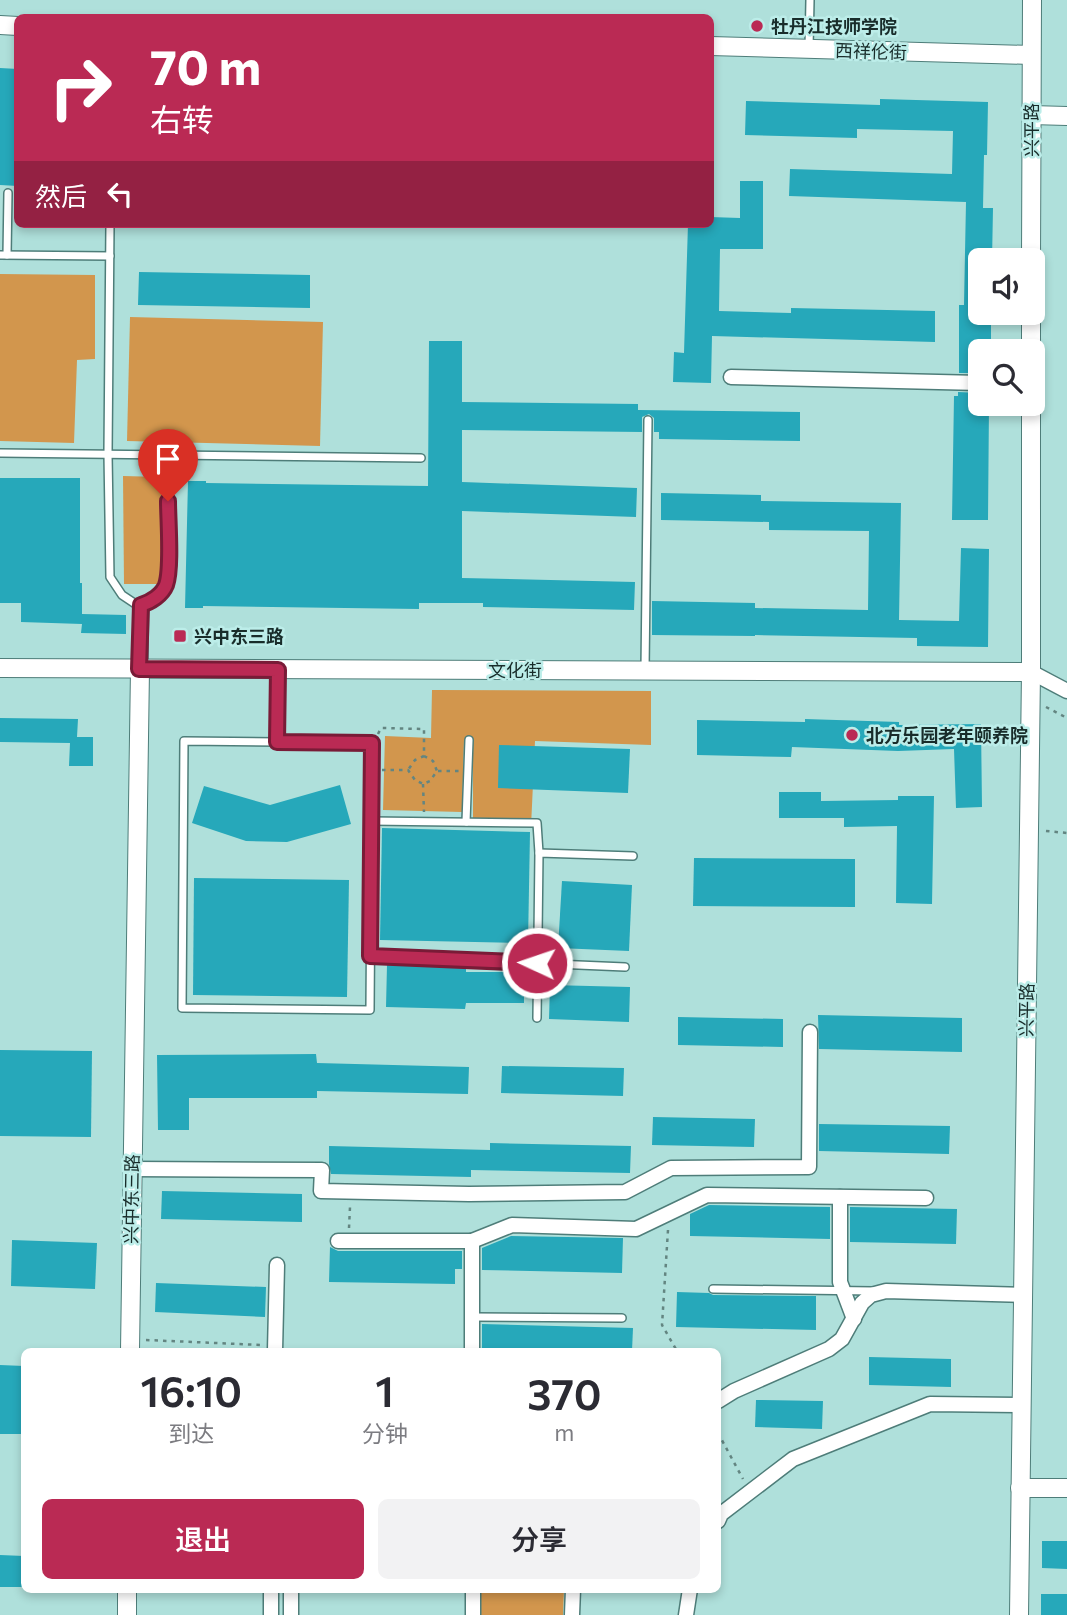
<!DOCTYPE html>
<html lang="zh">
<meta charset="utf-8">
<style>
:root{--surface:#fff;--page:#f2f2f3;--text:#2b2b33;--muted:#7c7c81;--accent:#ba2a54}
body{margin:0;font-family:Commissioner,"Noto Sans SC",sans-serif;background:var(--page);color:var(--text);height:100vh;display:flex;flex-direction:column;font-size:26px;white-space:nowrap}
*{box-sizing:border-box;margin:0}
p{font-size:23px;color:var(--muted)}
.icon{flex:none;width:38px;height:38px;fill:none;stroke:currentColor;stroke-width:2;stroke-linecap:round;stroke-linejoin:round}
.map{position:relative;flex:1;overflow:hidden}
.side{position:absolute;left:21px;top:1348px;width:700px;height:245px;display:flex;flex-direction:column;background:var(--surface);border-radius:10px;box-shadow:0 4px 10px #0003}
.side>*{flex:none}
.guide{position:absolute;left:14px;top:14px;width:700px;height:214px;border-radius:10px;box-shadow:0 4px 10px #0003;background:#ba2a54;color:#fff;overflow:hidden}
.tools{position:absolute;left:968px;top:248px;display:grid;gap:14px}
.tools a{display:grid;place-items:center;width:77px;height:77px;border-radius:10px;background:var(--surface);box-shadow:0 4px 10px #0003;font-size:35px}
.pin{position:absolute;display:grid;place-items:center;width:60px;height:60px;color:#fff;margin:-72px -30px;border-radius:50% 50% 50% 0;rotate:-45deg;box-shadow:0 0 7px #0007}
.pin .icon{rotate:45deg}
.me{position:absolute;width:77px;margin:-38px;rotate:273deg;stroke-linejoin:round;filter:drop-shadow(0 0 5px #0008)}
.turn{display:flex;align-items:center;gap:24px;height:147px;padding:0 21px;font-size:32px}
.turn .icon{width:91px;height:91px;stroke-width:2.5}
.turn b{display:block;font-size:49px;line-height:60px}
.then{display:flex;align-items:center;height:66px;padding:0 21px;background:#0003;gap:14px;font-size:26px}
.eta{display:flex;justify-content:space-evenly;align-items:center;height:119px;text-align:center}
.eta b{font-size:42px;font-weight:600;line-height:49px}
.button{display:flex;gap:14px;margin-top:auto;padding:14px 21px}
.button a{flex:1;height:80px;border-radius:10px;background:var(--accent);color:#fff;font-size:28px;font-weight:600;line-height:80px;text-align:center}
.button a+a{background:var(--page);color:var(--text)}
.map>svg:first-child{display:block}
</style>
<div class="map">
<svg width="1067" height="1615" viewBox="0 0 1067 1615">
<rect width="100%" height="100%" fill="#afe0db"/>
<g fill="#d2964d">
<path d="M0 274 95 275V359L77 360 74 443 0 441Z"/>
<path d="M130 317 323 322 320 446 127 441Z"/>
<path d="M123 476 161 477V584H124Z"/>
<path d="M432 690 651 691V745L535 741 531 827 473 824V740H464L462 812 383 810 385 736 431 738Z"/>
<path d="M479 1589H564L563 1615H480Z"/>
</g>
<g fill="#26a8ba">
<path d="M0 68 18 69V186L0 185Z"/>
<path d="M880 99 988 102 987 155H984L983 208H993L992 261H980V313H991V352H980V373H959V305H964L966 202 789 196 790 169 952 174 953 131 857 129V138L745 135 746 101 880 105Z"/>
<path d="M740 181H763V249H720L719 311 791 313V308L935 311V342L712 336 711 383 673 382 674 352 684 353 688 224H710V217L740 218Z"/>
<path d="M139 272 310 275V308L138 305Z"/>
<path d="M429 341H462V402L638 404V410L800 412V441L659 439V432H654V418L649 414 642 417V432L462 430V482L637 488 636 517 462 511V578L635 582 634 610 483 607V603H419V609L203 606V608H185L188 481H206V483L428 486Z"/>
<path d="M958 392 980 393V404H989L988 520H952L954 396H958Z"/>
<path d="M0 478H80V583H82V614L126 615V634L81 633 82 624 21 622V603H0Z"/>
<path d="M661 493 761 495V501L901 503 899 620 959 621 961 548 989 549 988 647 917 646V638L755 635V636L652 635V601L755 603V608L868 610 869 531 769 530V522L661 520Z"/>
<path d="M0 718 78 719 77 737H93V766H69L70 743 0 742Z"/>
<path d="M805 719 899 722V725L981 724 982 807 956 808 954 749 898 751 792 747 791 757 697 755V720L805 722Z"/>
<path d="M499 745 630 749 628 793 498 788Z"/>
<path d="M340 785 351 824 287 842 246 841 192 823 204 786 270 805Z"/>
<path d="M779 792H821V801L898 800V796H934L932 904 896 903 897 826 844 827V818H779Z"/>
<path d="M382 828 530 832 528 943 380 940Z"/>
<path d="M694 858 855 859V907L693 906Z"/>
<path d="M194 878 349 880 347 997 193 995Z"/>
<path d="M562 881 632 885 629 951 558 948Z"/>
<path d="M387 965 466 968V972H524V1003H466L465 1009 386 1007Z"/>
<path d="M550 985 630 987 629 1022 549 1019Z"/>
<path d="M818 1015 962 1018V1052L819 1049Z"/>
<path d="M678 1017 783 1019V1047L678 1045Z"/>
<path d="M0 1050 92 1051 91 1137 0 1136Z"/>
<path d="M316 1054 317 1063 469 1067 468 1094 317 1091V1098H189V1130H158L157 1055Z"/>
<path d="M502 1066 624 1068 623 1096 501 1093Z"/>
<path d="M653 1117 755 1119 754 1147 652 1145Z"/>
<path d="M819 1124 950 1126 949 1154 819 1151Z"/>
<path d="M490 1143 631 1146 630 1173 471 1170V1177L331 1174 329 1164V1146L490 1150Z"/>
<path d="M162 1191 302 1194V1222L161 1219Z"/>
<path d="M709 1205 830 1207V1239L690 1236V1214Z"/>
<path d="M850 1207 957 1209 956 1244 850 1242Z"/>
<path d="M511 1236 623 1238 622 1273 482 1270V1248Z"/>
<path d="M12 1240 97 1243 95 1289 11 1286Z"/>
<path d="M330 1247 338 1251H462V1269H455V1284L329 1282Z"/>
<path d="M156 1283 266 1287 265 1317 155 1312Z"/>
<path d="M677 1292 709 1293 713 1295 816 1296V1330L676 1327Z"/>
<path d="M482 1324 633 1328 632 1351H482Z"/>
<path d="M869 1357 951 1359V1387L869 1385Z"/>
<path d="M0 1365 24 1366V1434H0Z"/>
<path d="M756 1400 823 1401 822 1429 755 1427Z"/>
<path d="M1042 1541H1067V1569L1042 1568Z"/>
<path d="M0 1555 24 1556V1587H0Z"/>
<rect x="1041" y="1594" width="26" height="21"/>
</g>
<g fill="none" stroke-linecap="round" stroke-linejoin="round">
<g stroke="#4e7d79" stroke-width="10">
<g id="service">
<path d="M809 48 810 0"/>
<path d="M110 224 108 454 110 577 122 595 134 603 141 605 157 597 166 586 168 569 167 455"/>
<path d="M0 255 110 256"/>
<path d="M7 255 8 193"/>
<path d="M0 453 421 458"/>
<path d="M645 670 648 420"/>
<path d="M184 741 372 743 370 1010 182 1008Z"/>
<path d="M277 742 278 670"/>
<path d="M371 821 537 823 539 853"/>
<path d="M466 822 469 740"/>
<path d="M371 956 625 967"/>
<path d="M537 1018 539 853 633 856"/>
<path d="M713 1289 873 1291"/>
<path d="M473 1317 622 1318"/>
</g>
</g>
<g stroke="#4e7d79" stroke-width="17">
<g id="minor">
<path d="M731 377 980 383"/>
<path d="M140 669 141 605"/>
<path d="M1031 672 1067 691"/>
<path d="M132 1169 322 1170 321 1191 469 1194 625 1192 671 1168 809 1167 810 1032"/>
<path d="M840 1197V1282L854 1319"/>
<path d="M338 1241H472V1351"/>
<path d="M472 1241 512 1225 636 1229 707 1195 926 1198"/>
<path d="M275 1351 277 1265"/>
<path d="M718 1401 734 1391 829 1349 842 1339 862 1303 871 1295 886 1291 1023 1295"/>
<path d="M718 1521 721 1514 793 1459 930 1404 1021 1405"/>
<path d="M473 1589V1615"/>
<path d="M271 1615V1589"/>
<path d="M291 1615V1589"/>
<path d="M572 1615 573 1589"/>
<path d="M686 1615 690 1589"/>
</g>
</g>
<g stroke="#4e7d79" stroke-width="20">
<g id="tertiary">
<path d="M0 25 18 26"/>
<path d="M710 46 1031 55"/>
<path d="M1031 115 1067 116"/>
<path d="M1031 261 1032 0"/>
<path d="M1031 313V352"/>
<path d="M0 668 1031 672"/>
<path d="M130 1351 140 669"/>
<path d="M1020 1488H1067"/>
<path d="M127 1615V1589"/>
<path d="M1019 1615 1031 672V404"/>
</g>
</g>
<g stroke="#638581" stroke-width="2.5" stroke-dasharray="3.5 5" stroke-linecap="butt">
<path d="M1046 707 1067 718"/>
<path d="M378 734 381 728 424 729V756L415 760 408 770"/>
<path d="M424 756 433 761 437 771"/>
<path d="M382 770H408L415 780 423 784 430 781 437 771H459"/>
<path d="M423 784 424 812"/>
<path d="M1046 831 1067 833"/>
<path d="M349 1228 350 1207"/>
<path d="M668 1230 662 1325 677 1351"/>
<path d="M146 1340 262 1345"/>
<path d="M718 1433 743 1479"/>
</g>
<use href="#service" stroke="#fff" stroke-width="7"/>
<use href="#minor" stroke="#fff" stroke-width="14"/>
<use href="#tertiary" stroke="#fff" stroke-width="18"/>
</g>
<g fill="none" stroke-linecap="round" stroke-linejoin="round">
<g stroke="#791b37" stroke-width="18">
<path id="route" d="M168 501C168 520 172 568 166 585 162 595 151 602 141 605L139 669 278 670 277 742 372 743 370 956 537 963"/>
</g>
<use href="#route" stroke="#ba2a54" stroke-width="12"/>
</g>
<g fill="#ba2a54" stroke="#bcede9" stroke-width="2.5">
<circle cx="757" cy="26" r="7"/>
<rect x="173" y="629" width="14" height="14" rx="3.5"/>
<circle cx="852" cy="735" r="7"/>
</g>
<g text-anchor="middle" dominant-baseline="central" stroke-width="5" stroke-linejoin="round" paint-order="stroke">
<g font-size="18" font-weight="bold" fill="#182c2a" stroke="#bcede9" text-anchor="start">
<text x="771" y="26">牡丹江技师学院</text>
<text x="194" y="636">兴中东三路</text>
<text x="866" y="735">北方乐园老年颐养院</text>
</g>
<g font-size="18" fill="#182c2a" stroke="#bcede9">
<text transform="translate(871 51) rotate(2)">西祥伦街</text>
<text transform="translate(1031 130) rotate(-90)">兴平路</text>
<text x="515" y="670">文化街</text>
<text transform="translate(1026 1010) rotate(-89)">兴平路</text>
<text transform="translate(131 1199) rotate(-89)">兴中东三路</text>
</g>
</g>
</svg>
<div class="tools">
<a><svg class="icon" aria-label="sound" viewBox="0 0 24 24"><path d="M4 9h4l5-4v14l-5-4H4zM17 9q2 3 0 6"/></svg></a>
<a><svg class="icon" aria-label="search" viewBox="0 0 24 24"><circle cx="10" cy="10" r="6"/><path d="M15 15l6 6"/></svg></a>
</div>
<div class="pin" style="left:168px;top:501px;background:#d93025"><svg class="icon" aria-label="arrive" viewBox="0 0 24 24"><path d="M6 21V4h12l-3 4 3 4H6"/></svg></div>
<svg class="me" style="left:537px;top:963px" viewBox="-20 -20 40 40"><circle r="17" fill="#ba2a54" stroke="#fff" stroke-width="3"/><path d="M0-11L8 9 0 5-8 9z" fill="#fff"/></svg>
<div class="guide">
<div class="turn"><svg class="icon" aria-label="right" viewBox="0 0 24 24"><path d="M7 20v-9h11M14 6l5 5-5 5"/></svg><div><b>70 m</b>右转</div></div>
<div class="then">然后<svg class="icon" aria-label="left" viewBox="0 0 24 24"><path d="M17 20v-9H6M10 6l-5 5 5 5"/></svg></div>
</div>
<section class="side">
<div class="eta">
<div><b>16:10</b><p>到达</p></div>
<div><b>1</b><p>分钟</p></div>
<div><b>370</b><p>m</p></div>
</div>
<div class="button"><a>退出</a><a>分享</a></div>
</section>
</div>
